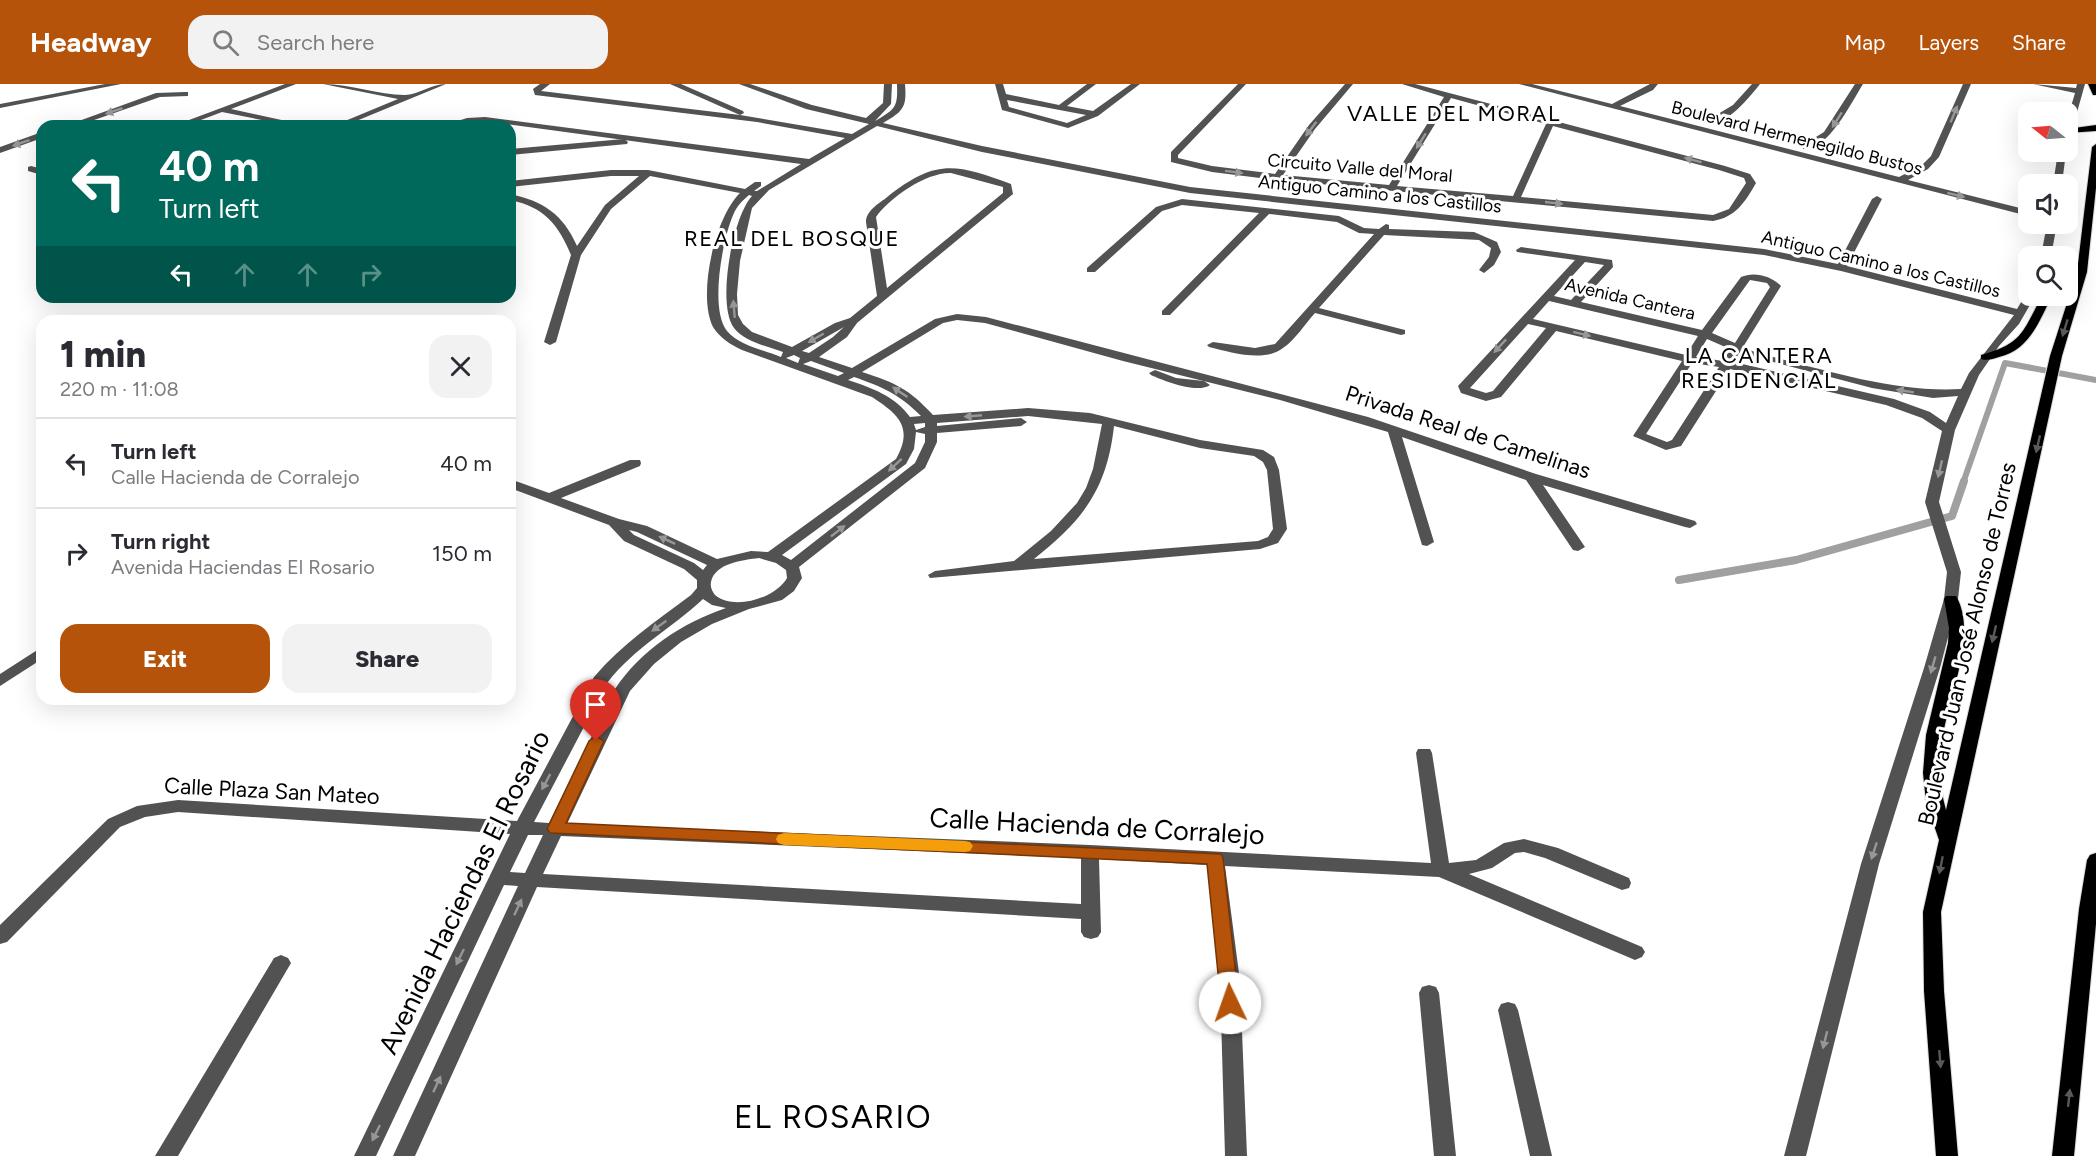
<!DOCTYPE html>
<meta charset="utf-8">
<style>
:root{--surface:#fff;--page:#f2f2f3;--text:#2b2b33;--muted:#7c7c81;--line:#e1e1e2;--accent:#b45309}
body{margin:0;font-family:Figtree,sans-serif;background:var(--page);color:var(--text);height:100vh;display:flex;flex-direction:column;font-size:22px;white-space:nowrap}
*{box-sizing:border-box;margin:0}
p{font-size:20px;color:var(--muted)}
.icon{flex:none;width:33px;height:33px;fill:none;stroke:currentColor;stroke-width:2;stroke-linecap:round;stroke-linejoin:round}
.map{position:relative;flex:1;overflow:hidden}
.sheet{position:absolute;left:36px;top:231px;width:480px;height:390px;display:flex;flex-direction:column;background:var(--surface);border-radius:18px;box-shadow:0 6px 24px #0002}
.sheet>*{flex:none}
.guide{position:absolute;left:36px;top:36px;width:480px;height:183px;border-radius:18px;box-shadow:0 6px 24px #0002;background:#00695c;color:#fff;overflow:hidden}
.needle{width:39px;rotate:287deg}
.fabs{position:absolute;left:2018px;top:18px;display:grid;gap:12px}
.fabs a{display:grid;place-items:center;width:60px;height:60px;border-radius:12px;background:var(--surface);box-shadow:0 6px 24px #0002;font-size:30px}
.pin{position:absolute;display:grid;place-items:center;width:51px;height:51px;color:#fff;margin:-62px -26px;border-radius:50% 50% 50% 0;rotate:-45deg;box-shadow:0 0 6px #0007}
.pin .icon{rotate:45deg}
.me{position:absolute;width:66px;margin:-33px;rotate:357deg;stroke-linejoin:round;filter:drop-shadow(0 0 4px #0008)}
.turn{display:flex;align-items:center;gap:21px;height:126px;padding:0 24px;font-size:27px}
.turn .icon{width:78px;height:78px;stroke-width:2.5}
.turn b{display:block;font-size:42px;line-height:51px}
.lanes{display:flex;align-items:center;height:57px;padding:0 24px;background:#0003;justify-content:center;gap:30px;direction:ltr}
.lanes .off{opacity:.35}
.round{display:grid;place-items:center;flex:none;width:63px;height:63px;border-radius:18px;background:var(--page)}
.overview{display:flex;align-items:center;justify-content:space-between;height:102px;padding:0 24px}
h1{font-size:36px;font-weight:800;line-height:45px}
.action{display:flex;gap:12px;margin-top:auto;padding:12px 24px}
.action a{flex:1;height:69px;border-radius:18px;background:var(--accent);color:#fff;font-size:24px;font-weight:800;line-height:69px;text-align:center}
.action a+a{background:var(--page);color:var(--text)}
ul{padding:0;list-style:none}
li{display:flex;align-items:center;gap:18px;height:90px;padding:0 24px;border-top:2px solid var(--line)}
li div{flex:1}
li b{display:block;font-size:22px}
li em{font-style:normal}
header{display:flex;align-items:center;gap:36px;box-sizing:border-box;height:84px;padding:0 30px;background:var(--accent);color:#fff}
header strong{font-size:28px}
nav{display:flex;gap:33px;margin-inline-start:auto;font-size:21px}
.search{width:420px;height:54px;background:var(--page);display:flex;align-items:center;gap:15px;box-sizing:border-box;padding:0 21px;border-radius:18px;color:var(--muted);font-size:22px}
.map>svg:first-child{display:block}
</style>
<header>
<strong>Headway</strong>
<div class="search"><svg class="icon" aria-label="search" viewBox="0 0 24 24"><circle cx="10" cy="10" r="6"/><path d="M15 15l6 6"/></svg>Search here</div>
<nav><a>Map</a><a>Layers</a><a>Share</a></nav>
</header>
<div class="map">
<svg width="2096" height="1072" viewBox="0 0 2096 1072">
<rect width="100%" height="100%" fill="#fff"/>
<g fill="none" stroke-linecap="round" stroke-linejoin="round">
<path stroke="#a0a0a0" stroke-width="6" d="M1963 399 2005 279 2096 296"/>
<path stroke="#a0a0a0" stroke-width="8" d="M1679 496 1796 476 1952 432 1964 397"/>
<g stroke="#dbdbdb" stroke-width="2">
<g id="major">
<path d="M2088 0H2096V11H2093Z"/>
<path d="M2096 41V47L2067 49V45Z"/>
<path d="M2096 60V104L2087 188 2062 272 1941 828 1944 907 1958 1072H1936L1924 907 1923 828 1939 756 1926 718 1923 689 1926 651 1948 559 1949 544 1944 515 1946 512H1956C1978 549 1949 612 1943 652 1939 677 1939 702 1946 726L2050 272 2077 188 2092 63Z"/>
<path d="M2042 212H2052C2039 237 2030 266 1999 273 1993 275 1987 277 1981 275V271C2023 260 2023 247 2042 212Z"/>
<path d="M2096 769V840L2074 1072H2052L2079 825 2087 776 2090 771Z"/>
</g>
</g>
<g fill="#525252" fill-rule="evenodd">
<path d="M105 0H121L0 24V20Z"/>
<path d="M285 0H296L231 25 309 42H292L222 28 185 42H173Z"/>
<path d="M323 0C351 0 378 11 405 11 418 11 431 0 446 0L344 42H333L398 15Z"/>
<path d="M540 0H550L541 7 740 31 670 0H681L743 27 744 29 740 31 852 50 869 40 806 25 739 0H750L812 21 866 34 883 19 884 0H892L891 20 875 37C895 25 898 24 897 0H905C907 24 903 27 883 39L982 62 1190 103 1764 165 1838 180 1872 115 1877 112 1882 115 1847 182 2017 225 2026 210 2035 212 2019 240 1999 262 1979 291 1955 346 1939 418 1961 488 1958 515 1940 584 1879 780 1806 1072H1784L1861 780 1924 584 1944 515 1947 488 1925 418 1942 347 1922 334 1886 321 1730 285 1681 362 1666 366 1633 352 1682 277 1556 247 1501 313 1486 317 1461 309 1458 302 1575 176 1517 168 1516 166 1521 163 1612 176 1613 183 1581 218 1702 246 1741 193C1754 187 1772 192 1781 202L1743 263 1757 269C1823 285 1893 309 1961 305L1969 289 2014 231 1841 187 1764 171 1190 109 982 68 877 42 769 106 752 124 740 177 737 210 738 231 743 240 752 248 792 263 835 239 850 234 877 212 866 138C866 127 878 120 886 114 935 75 954 79 1011 100L1013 110 857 239 847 253 819 273 852 284 935 235 957 230 986 233 1368 333 1536 390 1695 437 1697 440 1690 444 1685 443 1543 401 1585 463 1578 467 1573 466 1526 396 1402 353 1434 458 1427 462 1422 461 1388 348 1280 316 1123 277 985 239 957 236 943 239 862 288C896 299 909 305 933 331L1028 324 1090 329 1200 356 1263 366 1274 373 1279 386 1287 445 1278 459 1260 465 930 494 928 491 935 487 1014 477 1051 447 1077 419 1086 404 1093 385 1102 340 1028 332 937 339V342L1021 334 1027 338 1021 342 937 349V358L925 384 799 483 802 494 794 507 782 516 749 525 712 540 681 558 654 580 630 607 567 740 1090 761 1431 779 1416 669 1418 665H1430L1432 669 1449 779 1476 776 1504 759 1524 755 1558 764 1629 794 1631 799 1629 804 1622 806 1545 774 1524 768 1515 769 1492 784 1469 790 1642 863 1645 868 1642 873 1635 876 1628 873 1439 793 1225 782 1240 897 1247 1072H1225L1220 897 1207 781 1099 775 1101 848 1098 853 1091 855 1084 853 1081 848V835L537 803 415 1072H393L518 802 504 801 376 1072H354L510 750 178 728 145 733 120 743 7 858 0 860V841L108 735 137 722 178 716 517 737 594 593C622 560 656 537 691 511L697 504V496L684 485 624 457 609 441 510 404V395L549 409 630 376H640L641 379 640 382 561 414 619 435 647 442 717 475 751 467 768 468 896 375C914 343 898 330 872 313L742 266C731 261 720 254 713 243 697 211 715 133 740 109L650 92 611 125 581 171 556 258 550 261 544 258 571 171C558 140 544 123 510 116V110C543 117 563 130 577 162L605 121 639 92H611L510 103V97L611 86H648L745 105 755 98H761V102L754 107H757L801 80 485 37 442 42 467 34 485 33 809 75 845 54 757 38 535 11 533 5ZM951 89 1003 103V109L887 204 876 133C890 113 927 88 951 89ZM749 111 752 112C733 132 716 220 734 244 745 258 767 262 783 268L781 273C764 266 740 262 727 247 709 225 723 152 734 129 737 122 743 116 749 111ZM1585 178 1604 181 1571 216 1554 212ZM1750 196 1767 199 1770 203 1735 259 1712 249ZM1549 217 1698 252 1686 271 1533 235ZM1528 240 1546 244 1493 307 1486 309 1470 304ZM844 243 833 253 809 269 802 267ZM1707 255 1730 265 1723 277 1696 273ZM1739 269 1872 304 1933 314 1958 312 1946 339 1930 328 1894 315 1734 278ZM794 271 800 274 798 279 786 274ZM811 277 844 289 838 292 803 280ZM1692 279 1719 283 1672 356 1667 358 1646 350ZM854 293C883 303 899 310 921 332L910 333C895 312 872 304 848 296ZM925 339V343L916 346 914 340ZM1114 342 1200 364 1254 372 1263 378 1267 386 1273 445 1268 453 1258 457 1034 475C1082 437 1107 406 1114 342ZM916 348 925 350V358L915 379 791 476 782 471 906 380 914 365ZM629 446 637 448 707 481 703 486 694 479 634 451ZM759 474 776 479 786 486 787 494C776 514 734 527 715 511 712 507 710 503 711 498 715 479 743 476 759 474ZM703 515 712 521 726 524C682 539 641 566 615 605L549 739 534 738 607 599C635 563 671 545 703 515ZM528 751H543L525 789 510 788ZM561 752 1081 774V820L543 790Z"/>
<path d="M995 0H1003L1006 10 1059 21 1087 0H1096L1067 22 1093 27 1131 0H1140L1098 32 1068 44 1002 26ZM1007 16 1086 31 1067 39 1009 23Z"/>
<path d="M1238 0H1246L1178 71V74L1212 82 1275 90 1309 41 1345 0H1353L1315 45 1283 91 1389 101 1444 13 1402 0H1415L1725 82 1750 90 1756 99C1745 118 1736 133 1713 137L1277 96 1212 88 1171 78V68ZM1451 14 1546 40 1513 112 1397 102ZM1553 42 1719 86 1744 94 1746 99 1729 125 1713 131 1521 113Z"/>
<path d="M1519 0H1532L1612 20 1650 0H1658L1653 6 1620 22 1899 93 1922 81 1931 72 1963 0H1971L1939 73 1928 85 1908 96 2028 126V132Z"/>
<path d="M1752 0H1760C1749 14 1727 41 1708 40V36L1733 21Z"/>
<path d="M1855 0H1863C1851 19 1828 67 1803 65V61L1824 48Z"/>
<path d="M2033 0 2076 4 2077 0H2085L2070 53 2067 54V36L2075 9Z"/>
<path d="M185 8H188V12L160 13 77 42H65L156 9Z"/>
<path d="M42 48V54L0 69V63Z"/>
<path d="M624 55 628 58 627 60 510 71V65Z"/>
<path d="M2058 68H2066L2062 100H2053Z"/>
<path d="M31 82 42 85V91L28 87V83Z"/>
<path d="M1182 115 1339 132 1364 144 1379 145 1386 140 1389 141V145L1474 148 1497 158 1501 168 1494 181 1484 189 1479 186 1489 173 1491 164 1479 156 1384 151 1319 224 1405 246V250L1401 251 1315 229C1305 240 1295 256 1283 264 1264 279 1230 268 1209 263L1207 261 1213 258 1255 264 1275 260 1374 150 1359 149 1337 138 1269 130 1170 231H1162V227L1259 129 1182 121 1162 127 1095 188H1087V184L1156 123Z"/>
<path d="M2047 140H2057L2051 172H2041Z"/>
<path d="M1155 286 1176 294 1204 297 1210 301C1198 310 1164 297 1151 291L1149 289Z"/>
<path d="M42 563V575L0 602V590Z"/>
<path d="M281 871 288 874 291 879 178 1072H155L274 874Z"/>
<path d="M1429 901 1436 903 1439 909 1456 1072H1434L1419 909 1422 903Z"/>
<path d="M1508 918 1515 920 1518 926 1552 1072H1530L1498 926 1501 920Z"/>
</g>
<use href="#major" fill="#000" fill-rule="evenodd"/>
</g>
<defs><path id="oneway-solid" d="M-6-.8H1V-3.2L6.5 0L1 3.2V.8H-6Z" transform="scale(1.5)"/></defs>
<g fill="#979797">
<use href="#oneway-solid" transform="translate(114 27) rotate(161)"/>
<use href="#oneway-solid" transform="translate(1954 30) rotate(-68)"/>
<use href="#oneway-solid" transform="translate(1837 36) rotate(122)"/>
<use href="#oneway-solid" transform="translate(1311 45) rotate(127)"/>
<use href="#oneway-solid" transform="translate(1421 57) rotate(122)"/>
<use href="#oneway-solid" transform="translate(21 59) rotate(161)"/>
<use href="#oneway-solid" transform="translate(1693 76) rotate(-165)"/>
<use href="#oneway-solid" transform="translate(1234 88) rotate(7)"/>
<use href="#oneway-solid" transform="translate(1956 111) rotate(14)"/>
<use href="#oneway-solid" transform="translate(1554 119) rotate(6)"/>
<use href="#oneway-solid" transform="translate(734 225) rotate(-95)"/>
<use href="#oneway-solid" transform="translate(1582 250) rotate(14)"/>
<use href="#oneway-solid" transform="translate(816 254) rotate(150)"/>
<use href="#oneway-solid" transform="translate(1500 262) rotate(133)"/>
<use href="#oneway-solid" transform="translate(1905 307) rotate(-171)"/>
<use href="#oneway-solid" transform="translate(900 308) rotate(-146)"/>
<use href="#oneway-solid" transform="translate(973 332) rotate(175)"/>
<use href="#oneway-solid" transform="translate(895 381) rotate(137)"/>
<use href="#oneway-solid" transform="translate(1940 385) rotate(103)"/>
<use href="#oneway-solid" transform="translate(838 447) rotate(-38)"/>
<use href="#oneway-solid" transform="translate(667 456) rotate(-155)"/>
<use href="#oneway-solid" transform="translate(659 542) rotate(144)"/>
<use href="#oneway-solid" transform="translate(1933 581) rotate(106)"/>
<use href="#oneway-solid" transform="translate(546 698) rotate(118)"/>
<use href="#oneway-solid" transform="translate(1874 767) rotate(108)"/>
<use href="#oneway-solid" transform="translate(518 823) rotate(-65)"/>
<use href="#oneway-solid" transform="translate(460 873) rotate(116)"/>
<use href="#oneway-solid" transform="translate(1825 956) rotate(104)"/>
<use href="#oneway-solid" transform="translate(437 1000) rotate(-65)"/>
<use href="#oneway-solid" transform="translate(376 1049) rotate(116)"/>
</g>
<g fill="#595959">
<use href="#oneway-solid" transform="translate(2065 244) rotate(107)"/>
<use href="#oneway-solid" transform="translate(2038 360) rotate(103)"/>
<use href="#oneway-solid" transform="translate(1994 550) rotate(103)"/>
<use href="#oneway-solid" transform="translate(1941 781) rotate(101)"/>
<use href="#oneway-solid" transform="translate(1940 975) rotate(85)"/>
<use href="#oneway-solid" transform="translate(2069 1014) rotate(-84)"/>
</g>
<path fill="#b45309" stroke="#753606" stroke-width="1.5" d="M596 652 604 657 566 739 1221 770 1223 774 1239 919 1237 924 1230 926 1224 924 1221 919 1207 780 550 749 547 745 589 657Z"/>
<path fill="#f59e0b" d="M784 749 965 757 970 758 973 762 970 767 965 768 784 761 778 759 776 755 778 751Z"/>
<g text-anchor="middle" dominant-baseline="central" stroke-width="6" stroke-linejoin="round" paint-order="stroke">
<g font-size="18" fill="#000" stroke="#fff">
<text transform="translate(1797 54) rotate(14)">Boulevard Hermenegildo Bustos</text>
<text transform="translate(1360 84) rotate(5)">Circuito Valle del Moral</text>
<text transform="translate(1380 110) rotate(6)">Antiguo Camino a los Castillos</text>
<text transform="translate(1881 180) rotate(13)">Antiguo Camino a los Castillos</text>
<text transform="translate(1630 215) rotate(13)">Avenida Cantera</text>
</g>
<g font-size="22" letter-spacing="1.5" fill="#000" stroke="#fff">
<text x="1454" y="29">VALLE DEL MORAL</text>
<text x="792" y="154">REAL DEL BOSQUE</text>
<text x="1759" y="271">LA CANTERA<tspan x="1759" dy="25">RESIDENCIAL</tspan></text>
</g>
<g font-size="22" fill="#000" stroke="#fff">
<text transform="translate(1468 348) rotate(18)">Privada Real de Camelinas</text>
<text transform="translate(1967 560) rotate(-77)">Boulevard Juan José Alonso de Torres</text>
<text transform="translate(272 707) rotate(3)">Calle Plaza San Mateo</text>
</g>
<g font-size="27" fill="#000" stroke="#fff">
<text transform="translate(1097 742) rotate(3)">Calle Hacienda de Corralejo</text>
<text transform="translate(464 808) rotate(-64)">Avenida Haciendas El Rosario</text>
</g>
<g font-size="32" letter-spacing="1.5" fill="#000" stroke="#fff">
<text x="833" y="1033">EL ROSARIO</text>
</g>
</g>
</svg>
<div class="fabs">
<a><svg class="needle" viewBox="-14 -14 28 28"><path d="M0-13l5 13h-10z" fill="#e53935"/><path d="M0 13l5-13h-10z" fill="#7c7c81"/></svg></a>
<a><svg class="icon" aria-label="sound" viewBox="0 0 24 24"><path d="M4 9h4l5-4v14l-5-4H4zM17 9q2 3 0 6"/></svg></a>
<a><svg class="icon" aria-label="search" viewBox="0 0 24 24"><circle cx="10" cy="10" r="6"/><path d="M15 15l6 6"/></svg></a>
</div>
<div class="pin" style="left:596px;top:657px;background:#d93025"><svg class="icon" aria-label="arrive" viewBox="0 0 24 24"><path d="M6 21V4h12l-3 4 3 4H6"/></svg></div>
<svg class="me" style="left:1230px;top:919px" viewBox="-20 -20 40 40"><circle r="19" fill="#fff"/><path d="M0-13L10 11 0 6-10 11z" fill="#b45309"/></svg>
<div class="guide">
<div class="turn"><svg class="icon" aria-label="left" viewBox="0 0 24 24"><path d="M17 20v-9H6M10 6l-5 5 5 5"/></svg><div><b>40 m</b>Turn left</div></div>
<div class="lanes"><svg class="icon" aria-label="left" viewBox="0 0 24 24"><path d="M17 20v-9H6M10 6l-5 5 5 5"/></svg><svg class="icon off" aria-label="ahead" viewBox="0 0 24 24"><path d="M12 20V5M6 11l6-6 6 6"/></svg><svg class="icon off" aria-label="ahead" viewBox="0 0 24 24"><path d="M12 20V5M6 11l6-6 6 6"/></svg><svg class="icon off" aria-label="right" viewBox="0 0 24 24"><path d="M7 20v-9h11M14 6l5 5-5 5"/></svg></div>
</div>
<section class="sheet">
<div class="overview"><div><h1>1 min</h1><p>220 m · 11:08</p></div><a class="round"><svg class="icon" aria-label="close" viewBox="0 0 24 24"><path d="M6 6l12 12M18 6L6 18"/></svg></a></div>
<ul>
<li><svg class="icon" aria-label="left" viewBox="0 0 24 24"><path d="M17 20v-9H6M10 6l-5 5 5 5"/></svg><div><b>Turn left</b><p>Calle Hacienda de Corralejo</p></div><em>40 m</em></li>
<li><svg class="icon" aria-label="right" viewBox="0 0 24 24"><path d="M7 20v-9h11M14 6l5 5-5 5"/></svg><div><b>Turn right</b><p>Avenida Haciendas El Rosario</p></div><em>150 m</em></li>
</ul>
<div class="action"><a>Exit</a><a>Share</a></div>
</section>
</div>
